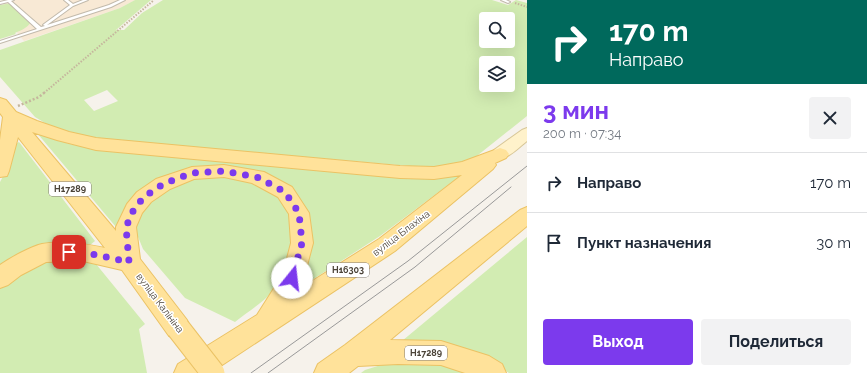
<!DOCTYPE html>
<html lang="ru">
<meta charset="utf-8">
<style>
:root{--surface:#fff;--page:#f2f2f3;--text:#1f2937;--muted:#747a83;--line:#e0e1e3;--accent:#7c3aed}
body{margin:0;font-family:Raleway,sans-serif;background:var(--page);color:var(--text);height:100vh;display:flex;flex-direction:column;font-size:15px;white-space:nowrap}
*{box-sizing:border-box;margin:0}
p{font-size:13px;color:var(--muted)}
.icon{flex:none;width:22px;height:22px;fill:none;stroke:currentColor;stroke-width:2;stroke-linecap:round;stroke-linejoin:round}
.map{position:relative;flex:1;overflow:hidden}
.details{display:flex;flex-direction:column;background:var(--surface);width:340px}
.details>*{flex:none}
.banner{background:#00695c;color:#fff;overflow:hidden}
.buttons{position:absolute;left:479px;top:12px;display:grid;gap:8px}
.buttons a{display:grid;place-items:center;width:36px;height:36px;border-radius:4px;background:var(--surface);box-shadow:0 4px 16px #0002;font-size:20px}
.pin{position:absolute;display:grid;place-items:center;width:34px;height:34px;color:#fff;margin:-17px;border-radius:8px;box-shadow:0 2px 6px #0006}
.me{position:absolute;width:44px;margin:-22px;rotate:16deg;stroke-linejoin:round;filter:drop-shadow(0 0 3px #0008)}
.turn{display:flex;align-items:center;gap:14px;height:84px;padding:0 16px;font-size:18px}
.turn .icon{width:52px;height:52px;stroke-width:2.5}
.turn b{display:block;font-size:28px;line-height:34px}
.round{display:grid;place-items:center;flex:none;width:42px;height:42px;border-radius:4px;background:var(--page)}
.summary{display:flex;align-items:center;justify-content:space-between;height:68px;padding:0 16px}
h1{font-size:24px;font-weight:700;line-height:30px;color:var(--accent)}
.primary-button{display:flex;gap:8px;margin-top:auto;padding:8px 16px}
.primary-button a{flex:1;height:46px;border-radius:4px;background:var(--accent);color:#fff;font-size:16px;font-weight:700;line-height:46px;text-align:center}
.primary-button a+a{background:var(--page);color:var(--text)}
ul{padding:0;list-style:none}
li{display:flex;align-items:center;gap:12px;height:60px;padding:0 16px;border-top:1px solid var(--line)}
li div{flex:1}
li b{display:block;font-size:15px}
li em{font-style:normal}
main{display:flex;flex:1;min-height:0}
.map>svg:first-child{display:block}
</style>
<main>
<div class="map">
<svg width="527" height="373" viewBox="0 0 527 373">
<rect width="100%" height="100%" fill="#f6f2eb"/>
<path fill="#f8e9d5" d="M4 0H135L120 8 24 41 2 14Z"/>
<g fill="#d2ecb2" fill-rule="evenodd">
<path d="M135 0H151L116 30H124L142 13 163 0H492L508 5 516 0 527 3V116L468 163 432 168 99 139 55 129 35 117 0 77V50L120 8ZM486 19H508V41H486ZM486 63H508V85H486ZM107 90 118 101 94 111 84 100Z"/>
<path d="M12 3 16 4 32 20C29 27 22 30 15 33L16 34 0 39V5Z"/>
<path d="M37 133 70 144 93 148 434 178 460 176 380 236 298 289 291 188 189 170 126 207 116 227Z"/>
<path d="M19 142 95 241 90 245 0 270V182L7 169 15 144Z"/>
<path d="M224 176C243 180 262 183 278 195 308 219 294 269 271 293 261 304 247 312 235 322L185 298 143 249 134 227 140 210 165 188 193 178Z"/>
<path d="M527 237V373H509L482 356 402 341Z"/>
<path d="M45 259H80L96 264 145 324 139 329 147 373H0V286Z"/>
<path d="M400 359 441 361 477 373H361L365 370Z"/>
</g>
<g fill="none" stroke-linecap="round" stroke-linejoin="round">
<g stroke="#c2baac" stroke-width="2">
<g id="lane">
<path d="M8 0H14L11 1 41 27 45 26 43 25 44 24 70 5 64 0H68L73 4 83 0H88L73 6 47 25 109 5 120 0H125L111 7 0 43V41L37 29 8 2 0 4V2Z"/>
<path d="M501 0H506L510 2 508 3Z"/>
</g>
</g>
<g stroke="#d8c798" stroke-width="2">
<path id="secondary" d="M527 128V141C518 148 507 161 494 158L492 154 494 150 522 130Z"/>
</g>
<g stroke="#ebc264" stroke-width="2">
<g id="primary">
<path d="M0 98 6 100 16 112 37 121 69 132 96 138 400 166 434 167 462 162 500 148 506 150 509 154 506 158 495 163 496 165 493 169 395 251 210 373H174L178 364 257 315 283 274 291 243 289 214 278 197 252 183 224 177 194 179 170 189 151 202 142 213 136 227 140 259 187 320 190 328 187 336 178 339 169 336 122 270 83 261 46 262 21 275 8 285 0 288V265C10 258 30 247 42 244 62 240 86 244 105 248L18 137 9 171 7 176 0 177V140L3 117 0 113ZM32 132 57 140 96 150 400 178 434 179 462 175 379 239 298 290 304 277 313 243 309 213 292 187 264 172 224 165 192 167 156 179 137 192 127 204 116 227V231Z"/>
<path d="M527 207V226L390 340 441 341 489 356 502 364 506 373H465L441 365 398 364 358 366 349 373H314L318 364 345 345 520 210Z"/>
</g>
</g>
<g stroke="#c5b69d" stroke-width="2" stroke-dasharray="1.5 1.5" stroke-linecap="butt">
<path d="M515 3 527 7"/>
<path d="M44 93 154 0"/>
</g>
<path stroke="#c5b69d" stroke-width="2.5" stroke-dasharray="2 2" stroke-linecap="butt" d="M18 106 39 97 45 92"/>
<use href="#lane" fill="#fff" fill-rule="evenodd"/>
<use href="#secondary" fill="#fff2cb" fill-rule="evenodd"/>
<use href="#primary" fill="#ffe29a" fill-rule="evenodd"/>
<g stroke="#999" stroke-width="1">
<path d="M251 373 408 261 527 166"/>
<path d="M268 373 415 267 511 187"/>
</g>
<g stroke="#ebc264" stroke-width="25" stroke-linecap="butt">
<path id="primary-bridge" d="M178 328 213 373"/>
</g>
<use href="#primary-bridge" stroke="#ffe29a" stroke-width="23"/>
</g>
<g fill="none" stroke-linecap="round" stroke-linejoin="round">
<path stroke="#7c3aed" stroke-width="7" stroke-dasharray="0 12.6" d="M69 252H83L129 262 126 227 134 209 144 197 163 184 192 173 224 171 257 177 285 192 299 213 302 243 292 278"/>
</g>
<g text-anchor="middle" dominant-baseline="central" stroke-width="3" stroke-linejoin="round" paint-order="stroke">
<g fill="#fff" stroke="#817b74" stroke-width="1">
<rect x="49" y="182" width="42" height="14" rx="3"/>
<rect x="327" y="263" width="42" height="14" rx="3"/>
<rect x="405" y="346" width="42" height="14" rx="3"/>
</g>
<g font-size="9" font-weight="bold" fill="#4b4338">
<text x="70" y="189">Н17289</text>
<text x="348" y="270">Н16303</text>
<text x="426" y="353">Н17289</text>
</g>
<g font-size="10" fill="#4b4338" stroke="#fff">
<text transform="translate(401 233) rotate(-37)">вуліца Блахіна</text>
<text transform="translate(160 303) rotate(53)">вуліца Калініна</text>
</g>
</g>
</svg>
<div class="buttons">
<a><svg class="icon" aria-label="search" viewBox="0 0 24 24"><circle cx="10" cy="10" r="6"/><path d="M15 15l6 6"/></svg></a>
<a><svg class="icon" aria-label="layers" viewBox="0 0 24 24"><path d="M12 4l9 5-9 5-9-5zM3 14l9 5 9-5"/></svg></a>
</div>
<div class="pin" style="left:69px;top:252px;background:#d93025"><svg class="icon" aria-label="arrive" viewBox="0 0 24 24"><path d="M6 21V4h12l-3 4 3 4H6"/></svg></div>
<svg class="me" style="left:292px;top:278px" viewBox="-20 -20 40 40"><circle r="19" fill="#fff"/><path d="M0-13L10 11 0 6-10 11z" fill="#7c3aed"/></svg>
</div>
<section class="details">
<div class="banner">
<div class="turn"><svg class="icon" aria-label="right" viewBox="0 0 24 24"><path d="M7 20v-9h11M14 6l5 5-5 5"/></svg><div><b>170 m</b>Направо</div></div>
</div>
<div class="summary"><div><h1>3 мин</h1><p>200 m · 07:34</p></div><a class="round"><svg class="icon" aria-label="close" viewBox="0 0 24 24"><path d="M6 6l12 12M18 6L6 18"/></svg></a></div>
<ul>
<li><svg class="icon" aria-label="right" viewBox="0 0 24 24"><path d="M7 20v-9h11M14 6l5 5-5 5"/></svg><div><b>Направо</b></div><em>170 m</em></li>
<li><svg class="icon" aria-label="arrive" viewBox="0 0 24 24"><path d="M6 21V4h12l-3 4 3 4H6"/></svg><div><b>Пункт назначения</b></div><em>30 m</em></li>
</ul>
<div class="primary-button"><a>Выход</a><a>Поделиться</a></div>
</section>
</main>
